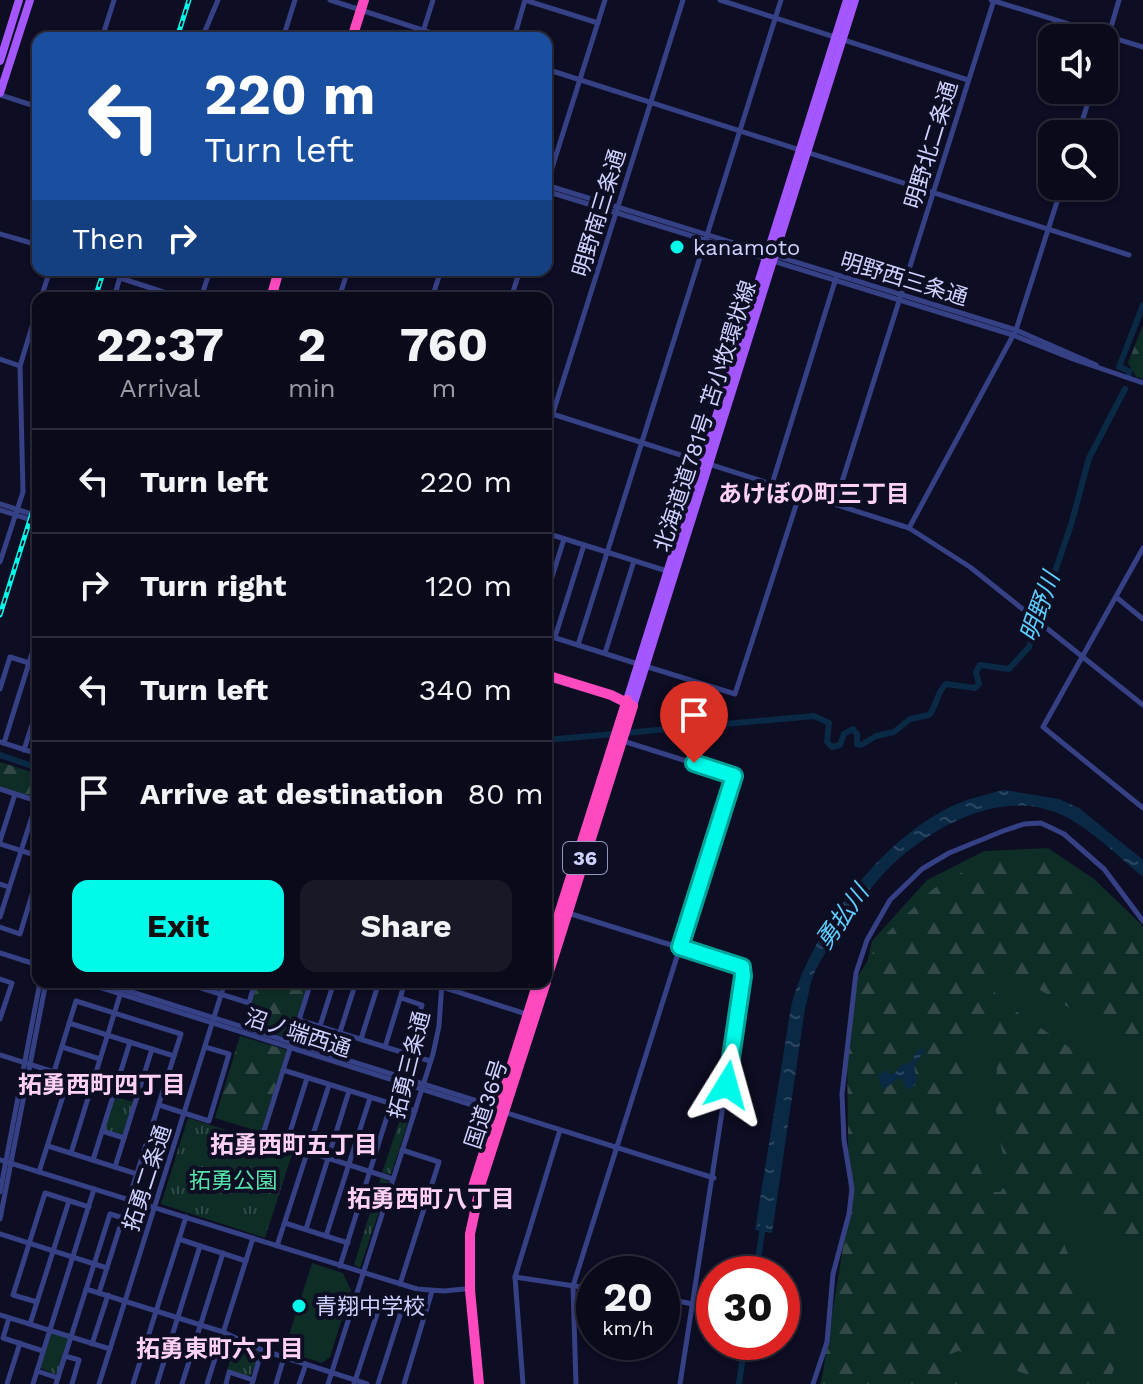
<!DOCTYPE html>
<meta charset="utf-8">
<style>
:root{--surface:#0a0a1a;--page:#181827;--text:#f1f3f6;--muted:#999aa2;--line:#2a2b39;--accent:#00fae9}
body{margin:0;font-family:"Work Sans","Noto Sans JP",sans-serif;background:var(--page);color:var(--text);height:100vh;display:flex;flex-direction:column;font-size:30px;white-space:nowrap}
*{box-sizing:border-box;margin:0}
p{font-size:26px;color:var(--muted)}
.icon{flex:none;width:44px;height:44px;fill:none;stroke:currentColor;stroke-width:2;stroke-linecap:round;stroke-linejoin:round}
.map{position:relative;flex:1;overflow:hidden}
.side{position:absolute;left:32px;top:292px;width:520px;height:696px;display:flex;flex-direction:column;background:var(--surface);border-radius:16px;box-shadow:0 2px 6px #0004,0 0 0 2px var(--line)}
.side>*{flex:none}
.banner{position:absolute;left:32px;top:32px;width:520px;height:244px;border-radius:16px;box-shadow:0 2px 6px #0004,0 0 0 2px var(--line);background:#1a4fa0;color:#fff;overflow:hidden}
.buttons{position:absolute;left:1038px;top:24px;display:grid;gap:16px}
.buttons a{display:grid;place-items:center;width:80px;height:80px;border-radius:16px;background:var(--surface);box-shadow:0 2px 6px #0004,0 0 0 2px var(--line);font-size:40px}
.speed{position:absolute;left:576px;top:1256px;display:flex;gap:16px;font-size:40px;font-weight:700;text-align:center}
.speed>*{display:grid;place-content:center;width:104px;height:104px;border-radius:50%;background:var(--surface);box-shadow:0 2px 6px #0004,0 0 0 2px var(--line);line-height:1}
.speed small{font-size:20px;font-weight:400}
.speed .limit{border:12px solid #d22;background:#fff;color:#111}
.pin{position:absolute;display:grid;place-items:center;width:68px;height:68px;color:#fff;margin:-82px -34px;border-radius:50% 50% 50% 0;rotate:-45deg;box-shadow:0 0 8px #0007}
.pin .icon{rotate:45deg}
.me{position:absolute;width:88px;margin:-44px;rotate:8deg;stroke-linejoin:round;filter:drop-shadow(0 0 6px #0008)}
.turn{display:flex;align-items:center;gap:28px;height:168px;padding:0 40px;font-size:36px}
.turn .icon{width:104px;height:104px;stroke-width:2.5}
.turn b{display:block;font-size:56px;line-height:68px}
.then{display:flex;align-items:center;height:76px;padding:0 40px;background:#0003;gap:16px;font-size:30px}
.eta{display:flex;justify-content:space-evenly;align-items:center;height:136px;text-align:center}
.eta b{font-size:48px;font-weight:700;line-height:56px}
.primary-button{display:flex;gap:16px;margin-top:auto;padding:16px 40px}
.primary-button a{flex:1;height:92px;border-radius:16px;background:var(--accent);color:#111;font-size:32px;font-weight:700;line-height:92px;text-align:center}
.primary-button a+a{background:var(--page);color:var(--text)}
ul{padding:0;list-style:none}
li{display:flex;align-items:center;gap:24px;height:104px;padding:0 40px;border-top:2px solid var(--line)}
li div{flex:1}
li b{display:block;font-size:30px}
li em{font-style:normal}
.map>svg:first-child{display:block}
</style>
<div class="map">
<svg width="1143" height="1384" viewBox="0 0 1143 1384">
<defs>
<pattern id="forest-firs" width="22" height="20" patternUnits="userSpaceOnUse" patternTransform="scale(2)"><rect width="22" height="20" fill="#0f2d27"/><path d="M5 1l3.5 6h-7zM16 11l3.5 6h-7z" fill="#314a47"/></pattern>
<pattern id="park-tufts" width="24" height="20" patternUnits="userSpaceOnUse" patternTransform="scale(2)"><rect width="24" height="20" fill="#0f2d27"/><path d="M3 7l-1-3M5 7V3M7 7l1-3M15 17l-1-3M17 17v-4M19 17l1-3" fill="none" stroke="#314a47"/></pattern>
<pattern id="water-ripples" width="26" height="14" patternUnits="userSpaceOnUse" patternTransform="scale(2)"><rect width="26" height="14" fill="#092945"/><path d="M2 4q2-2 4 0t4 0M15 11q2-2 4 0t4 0" fill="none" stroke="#2c4761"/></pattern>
</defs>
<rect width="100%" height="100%" fill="#0d0d23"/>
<g fill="#0f2d27">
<path d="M1048 848 1094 879 1143 926V1384H820L849 1281 857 1184 848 1113 861 991 872 941 927 880 984 851Z"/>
<path d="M312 1263 343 1273 351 1290 330 1357 322 1363 284 1351Z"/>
</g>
<g fill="url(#forest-firs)" fill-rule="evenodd">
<path d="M1143 325V379L1136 377 1128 363Z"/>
<path d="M0 762 38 774V799L0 787Z"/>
<path d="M1031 856C1079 863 1110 903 1143 935V1053L1006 969 994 967 987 971V978L999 1000 1143 1097V1267C1115 1237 1085 1208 1052 1184L1050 1190C1054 1212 1060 1236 1069 1256 1088 1295 1143 1339 1105 1384H1052L971 1353 958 1351 945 1356C949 1376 965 1376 982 1384H821L849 1210 847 1055 858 976 882 938 933 889 969 868 1001 857ZM976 1038 998 1053 995 1098 998 1131 1007 1174 1005 1186 1000 1192H993C965 1151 948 1083 976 1038Z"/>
<path d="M258 982H309L291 1039 244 1024Z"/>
<path d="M240 1036 287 1050 261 1132 215 1118Z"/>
</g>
<g fill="url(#park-tufts)">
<path d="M115 1097 134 1102 123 1135 104 1131Z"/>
<path d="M403 1110 411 1113 391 1174 382 1173Z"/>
<path d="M188 1118 293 1151 265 1238 161 1204Z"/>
<path d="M381 1177 389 1182 360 1268 354 1265Z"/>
<path d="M51 1333 68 1338 57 1375 40 1368Z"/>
<path d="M237 1341 260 1352 250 1377 227 1370Z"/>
</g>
<g fill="url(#water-ripples)">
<path d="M1004 790 1059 799 1079 808 1143 860V877C1115 854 1084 821 1049 810 994 793 932 828 893 864 874 882 859 904 843 926 833 942 818 961 812 979 809 988 808 999 805 1009L772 1233 755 1230 791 1007C810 930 891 826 967 800 979 796 992 793 1004 790Z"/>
<path d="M923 1047 924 1051 914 1066 917 1080 914 1087 906 1089 901 1077 883 1090 878 1075 886 1070 889 1074 895 1073 900 1066 912 1062 915 1053Z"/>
</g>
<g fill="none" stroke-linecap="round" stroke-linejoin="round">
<g stroke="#092945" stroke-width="6">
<path d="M1129 374V371L1119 367 1143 305"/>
<path d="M546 740 814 716 829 723 827 742 832 747 840 745 844 734 853 729 857 734V744L861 745 876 736 894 732 910 719 929 715C937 706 937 691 946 684L975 688 979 684 976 672 980 665 1009 669 1029 647 1071 525 1089 458 1125 389"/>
<path d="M0 755 38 768"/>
<path d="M756 1274 763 1225"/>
<path d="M739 1384 745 1342"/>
</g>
<g stroke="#364084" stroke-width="5">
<path d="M330 0 447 38"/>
<path d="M720 0 968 80"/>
<path d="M991 0 1143 47"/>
<path d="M102 38 114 0"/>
<path d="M202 38 218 0"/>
<path d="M283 38 295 0"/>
<path d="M421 38 433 0"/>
<path d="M514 38 525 0 598 23"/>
<path d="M1104 51 1119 0"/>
<path d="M546 69 1129 255"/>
<path d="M0 95 38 107"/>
<path d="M1078 134 1092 90"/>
<path d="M546 185 1016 330 1096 365"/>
<path d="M546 187 605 0"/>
<path d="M546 191 1013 335 1073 359 1143 383"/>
<path d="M0 234 38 245"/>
<path d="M120 278 182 298"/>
<path d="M41 298 50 270"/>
<path d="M114 298 122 270"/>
<path d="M201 298 210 270"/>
<path d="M339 298 348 270"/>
<path d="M432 298 441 270"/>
<path d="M511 298 520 270"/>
<path d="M0 359 20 366"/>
<path d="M546 412 909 528 970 567 1143 705"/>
<path d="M546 435 683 0"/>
<path d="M772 484 836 278"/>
<path d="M0 504 38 516"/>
<path d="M835 504 994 0"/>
<path d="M0 510 38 522"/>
<path d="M909 528 1016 330 1062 186"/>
<path d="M546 533 667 571"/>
<path d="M1143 548 1043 727 1143 808"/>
<path d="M0 562 23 492 20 366 38 307"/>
<path d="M546 596 564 539"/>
<path d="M1116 597 1143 619"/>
<path d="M546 635 638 664"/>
<path d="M555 637 584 545"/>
<path d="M578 645 781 0"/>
<path d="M605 653 634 561"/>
<path d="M645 666 735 694 800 493"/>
<path d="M0 689 10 657 29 663"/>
<path d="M546 714 551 715 550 723H546"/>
<path d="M0 742 38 754"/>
<path d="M4 743 38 634"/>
<path d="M24 750 38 706"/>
<path d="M0 789 37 801"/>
<path d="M0 841 15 794"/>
<path d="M0 844 38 856"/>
<path d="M0 884 9 887"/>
<path d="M568 913 742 967 743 976 680 1384"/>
<path d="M0 917 37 801"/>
<path d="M0 927 20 934 38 875"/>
<path d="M0 953 38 965"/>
<path d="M0 979 12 983 0 1019"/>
<path d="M83 982 488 1110 504 1112 714 1178"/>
<path d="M100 982 496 1107"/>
<path d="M182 982 249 1003 255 982"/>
<path d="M311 982 262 1137 393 1179"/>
<path d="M427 982 526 1014"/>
<path d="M401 998 422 1005 407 1054"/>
<path d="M299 1020 430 1061"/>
<path d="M69 1023 174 1056"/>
<path d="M320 1026 334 982"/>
<path d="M340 1032 356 982"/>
<path d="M361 1039 379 982"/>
<path d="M62 1047 100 1059"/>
<path d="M385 1047 405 982"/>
<path d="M0 1055 92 1084"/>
<path d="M283 1070 415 1111"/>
<path d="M54 1072 76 1001 181 1034 99 1293"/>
<path d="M159 1105 209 1121 229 1054 205 1047"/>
<path d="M102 1131 124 1138"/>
<path d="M286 1145 307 1078"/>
<path d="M48 1146 137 1174"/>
<path d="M71 1153 124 982"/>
<path d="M0 1160 417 1289 444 1291 464 1289"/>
<path d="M93 1160 130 1042"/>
<path d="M115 1167 152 1049"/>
<path d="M39 1172 69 1077"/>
<path d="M0 1192 40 982"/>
<path d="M0 1219 46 982"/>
<path d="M285 1223 348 1243"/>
<path d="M306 1229 349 1091"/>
<path d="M0 1234 107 1268"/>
<path d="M326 1236 370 1098"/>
<path d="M179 1239 246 1261"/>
<path d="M277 1246 329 1085"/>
<path d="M340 1266 391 1104"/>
<path d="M515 1277 594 1289"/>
<path d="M400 1284 439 1162 402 1150"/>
<path d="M86 1289 223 1332 262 1350 367 1384"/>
<path d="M356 1298 401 1312 378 1384"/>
<path d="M662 1298 693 1304"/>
<path d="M37 1302 13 1295 45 1193 89 1207"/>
<path d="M0 1315 110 1349"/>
<path d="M9 1318 3 1338 43 1351"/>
<path d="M30 1324 69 1201"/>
<path d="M92 1344 108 1295"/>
<path d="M65 1356 79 1360 72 1384"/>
<path d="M37 1371 58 1378"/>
<path d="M7 1384 20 1343"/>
<path d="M33 1384 94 1189"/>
<path d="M56 1384 110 1214 123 1218"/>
<path d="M99 1384 225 982"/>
<path d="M133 1384 186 1217"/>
<path d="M157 1384 200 1246"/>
<path d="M182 1384 223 1253"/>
<path d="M207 1384 253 1238"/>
<path d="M226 1384 229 1372 253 1380"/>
<path d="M252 1384 262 1350"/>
<path d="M276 1384 284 1357"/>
<path d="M299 1384 306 1364"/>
<path d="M328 1384 433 1054 439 1026 442 982"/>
<path d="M354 1384 380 1305"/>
<path d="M404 1384 432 1291"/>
<path d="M523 1384 515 1277 560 1130"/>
<path d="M576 1384 573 1286 734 776 623 741"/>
<path d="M813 1384 827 1342 833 1274 849 1214 852 1189 844 1140 842 1094 856 973 867 940 890 900 922 869 949 853 1003 831 1024 824 1041 823 1064 834 1104 869 1143 921"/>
</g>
<g stroke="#a456ff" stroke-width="8">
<path d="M0 61 19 0"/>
<path d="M0 93 30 0"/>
<path d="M627 700 847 0"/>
<path d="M633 706 855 0"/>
</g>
<g stroke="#ff4abf" stroke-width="10">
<path d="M352 38 364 0"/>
<path d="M271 298 279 270"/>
<path d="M546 675 611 695 631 705"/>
<path d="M546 955 627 700"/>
<path d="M546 981 633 706"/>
<path d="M473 1187 538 982"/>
<path d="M479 1384 470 1290V1234L481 1183 546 982"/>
</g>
<g stroke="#00fae9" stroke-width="5">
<g id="rail">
<path d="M177 38 189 0"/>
<path d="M95 298 104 270"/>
<path d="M0 615 38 494"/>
</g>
</g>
<use href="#rail" stroke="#0d0d23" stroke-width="2" stroke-dasharray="6" stroke-linecap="butt"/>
</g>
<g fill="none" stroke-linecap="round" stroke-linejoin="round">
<g stroke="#00a297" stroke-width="20">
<path id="route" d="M694 763 734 776 680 947 742 967 743 976 727 1085"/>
</g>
<use href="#route" stroke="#00fae9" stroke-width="14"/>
</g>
<g fill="#00fae9" stroke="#0d0d23" stroke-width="3">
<circle cx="677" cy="247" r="8"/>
<circle cx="299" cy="1306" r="8"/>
</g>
<g text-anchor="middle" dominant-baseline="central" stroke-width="8" stroke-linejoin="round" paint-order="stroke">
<rect fill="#0d0d23" stroke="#9596bd" stroke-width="2" x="563" y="842" width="44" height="32" rx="6"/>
<g font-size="20" font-weight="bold" fill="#cfd1ff">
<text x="585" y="858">36</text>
</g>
<g font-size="22" fill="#cfd1ff" stroke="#0d0d23">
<text transform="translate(931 145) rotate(-73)">明野北二条通</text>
<text transform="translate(599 213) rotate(-73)">明野南三条通</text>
<text transform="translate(904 279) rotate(17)">明野西三条通</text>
<text transform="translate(705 416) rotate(-72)">北海道道781号 苫小牧環状線</text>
<text transform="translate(298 1033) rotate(18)">沼ノ端西通</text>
<text transform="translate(409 1065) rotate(-76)">拓勇三条通</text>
<text transform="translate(486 1104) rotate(-72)">国道36号</text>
<text transform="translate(147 1178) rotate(-72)">拓勇二条通</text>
</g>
<g font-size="22" fill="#cfd1ff" stroke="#0d0d23" text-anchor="start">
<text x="693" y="247">kanamoto</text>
<text x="315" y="1306">青翔中学校</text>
</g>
<g font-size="22" fill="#55e4a9" stroke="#0d0d23">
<text x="233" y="1180">拓勇公園</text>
</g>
<g font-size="24" font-weight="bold" fill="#ffd1f6" stroke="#0d0d23">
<text x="814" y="494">あけぼの町三丁目</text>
<text x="102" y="1085">拓勇西町四丁目</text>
<text x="294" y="1145">拓勇西町五丁目</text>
<text x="431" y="1199">拓勇西町八丁目</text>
<text x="220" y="1349">拓勇東町六丁目</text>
</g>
<g font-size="24" font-style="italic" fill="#5dcfff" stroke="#0d0d23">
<text transform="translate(1040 607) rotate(-70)">明野川</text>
<text transform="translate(842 917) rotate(-55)">勇払川</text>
</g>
</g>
</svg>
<div class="buttons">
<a><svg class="icon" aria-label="sound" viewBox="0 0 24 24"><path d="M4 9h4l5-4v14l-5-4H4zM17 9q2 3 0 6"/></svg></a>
<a><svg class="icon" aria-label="search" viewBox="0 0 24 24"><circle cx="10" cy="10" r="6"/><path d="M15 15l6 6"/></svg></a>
</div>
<div class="speed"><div>20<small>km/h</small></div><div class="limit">30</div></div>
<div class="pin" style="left:694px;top:763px;background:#d93025"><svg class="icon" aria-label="arrive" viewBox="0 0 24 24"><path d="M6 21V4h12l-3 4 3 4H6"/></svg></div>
<svg class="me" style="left:727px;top:1085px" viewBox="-20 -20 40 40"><path d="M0-17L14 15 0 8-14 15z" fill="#00fae9" stroke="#fff" stroke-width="4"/></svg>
<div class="banner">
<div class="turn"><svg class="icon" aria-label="left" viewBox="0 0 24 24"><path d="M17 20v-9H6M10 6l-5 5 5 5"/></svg><div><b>220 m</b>Turn left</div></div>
<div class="then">Then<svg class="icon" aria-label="right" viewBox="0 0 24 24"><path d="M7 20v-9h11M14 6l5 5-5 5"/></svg></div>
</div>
<section class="side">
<div class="eta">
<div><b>22:37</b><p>Arrival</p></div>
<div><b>2</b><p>min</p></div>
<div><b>760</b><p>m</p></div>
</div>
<ul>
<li><svg class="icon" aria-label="left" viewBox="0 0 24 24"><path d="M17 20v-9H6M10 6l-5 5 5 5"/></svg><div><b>Turn left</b></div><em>220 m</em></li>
<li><svg class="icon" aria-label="right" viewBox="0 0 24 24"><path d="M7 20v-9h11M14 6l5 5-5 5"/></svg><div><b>Turn right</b></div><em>120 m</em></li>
<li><svg class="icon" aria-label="left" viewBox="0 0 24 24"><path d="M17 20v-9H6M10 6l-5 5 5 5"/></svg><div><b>Turn left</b></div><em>340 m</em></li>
<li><svg class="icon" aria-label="arrive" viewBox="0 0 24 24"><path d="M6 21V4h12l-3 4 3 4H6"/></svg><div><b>Arrive at destination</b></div><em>80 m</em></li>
</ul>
<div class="primary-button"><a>Exit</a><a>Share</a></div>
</section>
</div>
